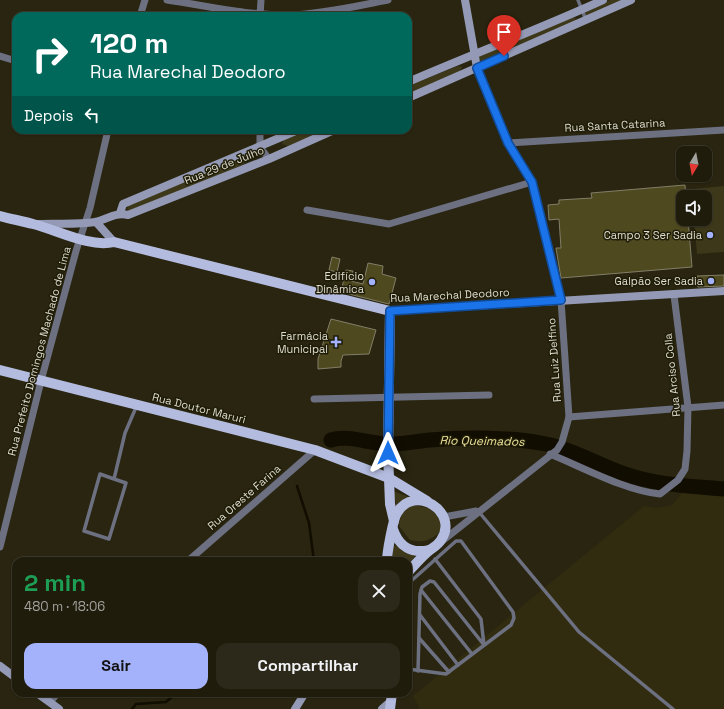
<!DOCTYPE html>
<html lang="pt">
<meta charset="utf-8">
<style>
:root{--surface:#1f1c0c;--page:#2c291a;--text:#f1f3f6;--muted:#a1a19d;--line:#3c3a2d;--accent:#a4b2fc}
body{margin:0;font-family:"Space Grotesk",sans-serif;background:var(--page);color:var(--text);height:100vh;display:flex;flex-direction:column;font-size:15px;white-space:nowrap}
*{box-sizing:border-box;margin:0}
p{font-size:13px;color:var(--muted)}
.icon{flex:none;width:22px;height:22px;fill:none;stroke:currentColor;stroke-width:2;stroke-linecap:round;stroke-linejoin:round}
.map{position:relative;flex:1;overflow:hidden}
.side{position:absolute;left:12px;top:557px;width:400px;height:140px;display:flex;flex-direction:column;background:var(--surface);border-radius:12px;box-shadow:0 1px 3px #0004,0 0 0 1px var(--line)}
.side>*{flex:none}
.hud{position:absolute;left:12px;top:12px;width:400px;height:122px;border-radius:12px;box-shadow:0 1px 3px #0004,0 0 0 1px var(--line);background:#00695c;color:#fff;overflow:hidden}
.needle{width:26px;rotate:190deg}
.fabs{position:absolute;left:676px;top:146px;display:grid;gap:8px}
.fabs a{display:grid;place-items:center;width:36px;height:36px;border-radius:8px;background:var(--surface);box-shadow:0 1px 3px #0004,0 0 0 1px var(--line);font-size:20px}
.pin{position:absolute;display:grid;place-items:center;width:34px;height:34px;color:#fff;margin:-41px -17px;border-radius:50% 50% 50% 0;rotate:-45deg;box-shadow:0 0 4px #0007}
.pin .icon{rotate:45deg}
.me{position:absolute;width:44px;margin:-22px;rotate:0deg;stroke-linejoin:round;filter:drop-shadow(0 0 3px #0008)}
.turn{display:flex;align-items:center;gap:14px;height:84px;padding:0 12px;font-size:18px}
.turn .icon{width:52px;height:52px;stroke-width:2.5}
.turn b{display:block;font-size:28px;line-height:34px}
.then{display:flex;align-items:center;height:38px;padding:0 12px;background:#0003;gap:8px;font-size:15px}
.round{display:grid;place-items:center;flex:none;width:42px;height:42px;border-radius:12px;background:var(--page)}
.summary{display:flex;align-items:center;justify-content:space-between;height:68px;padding:0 12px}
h1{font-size:24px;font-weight:700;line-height:30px;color:#1e9e55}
.action{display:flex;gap:8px;margin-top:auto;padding:8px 12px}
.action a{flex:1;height:46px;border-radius:12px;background:var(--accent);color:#111;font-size:16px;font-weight:700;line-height:46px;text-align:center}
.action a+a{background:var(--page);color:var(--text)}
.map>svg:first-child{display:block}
</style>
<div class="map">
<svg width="724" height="709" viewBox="0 0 724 709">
<rect width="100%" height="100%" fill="#292510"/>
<path fill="#312c0f" d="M684 491 724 495V709H420L413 696 644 506 656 508 672 505Z"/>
<g fill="#3d3819">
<path d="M610 0H629L589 17 584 15 586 11Z"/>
<path d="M571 17 576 18 574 23 483 63 477 60 480 55Z"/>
<path d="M458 66 462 67 460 72 408 94V86Z"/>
<path d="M306 130H325L288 146 282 144 284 139Z"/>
<path d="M241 158 246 160 244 164 133 212 127 210 128 205Z"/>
<path d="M724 186V252L697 254 694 219H705V197H693L692 189Z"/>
<path d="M393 491 412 498C404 499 400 500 397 508Z"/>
<path d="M413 505 428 508 441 518 442 531C430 540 425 543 410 540L399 526C400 516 403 509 413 505Z"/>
<path d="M396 545 415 556 408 566V561H393V547Z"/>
</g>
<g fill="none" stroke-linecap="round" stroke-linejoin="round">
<g stroke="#110d00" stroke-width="2.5">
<path d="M297 486 309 523 314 561"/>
<path d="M132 709 136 704 166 702 176 693"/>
</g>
<path stroke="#110d00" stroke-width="15" d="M331 440C350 434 371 445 391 444 404 444 417 441 430 440 464 437 513 437 546 444 572 449 597 464 622 473 655 485 689 486 724 489"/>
</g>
<g fill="#4f4920" stroke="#827e67">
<path d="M685 185 686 197H683V219H688L692 267 561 278 556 248H561L559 219 549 220 548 205 559 204V200L592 198 591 193Z"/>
<path d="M332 257 340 259 337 272 329 270Z"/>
<path d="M368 263 383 266 382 274 396 278 389 304 341 292 346 270 353 271 351 281 363 284Z"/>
<path d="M724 275V286L698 287 697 276Z"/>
<path d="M331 319 376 330 369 354 343 355 341 361V367L318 369V359Z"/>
</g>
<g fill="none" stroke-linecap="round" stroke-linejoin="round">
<g stroke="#6c7081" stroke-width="3.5">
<path d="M578 0 586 20"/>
<path d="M114 479 126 483 109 539 84 531 100 474 114 479 125 433 137 405"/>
<path d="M479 512 579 632 673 709"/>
<path d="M421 590 472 654"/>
<path d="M420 615 458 665"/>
<path d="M408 617 410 582 456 541H461L513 612 514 618 511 625 446 674 408 669"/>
<path d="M419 638 449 672"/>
<path d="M418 671 420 594 422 587 430 581 434 582 484 645 481 619 435 559"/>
</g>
<g stroke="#6c7081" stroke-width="7">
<path d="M167 0C208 6 250 16 291 15 323 14 356 6 388 0"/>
<path d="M140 16 145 0"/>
<path d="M260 16 261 0"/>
<path d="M0 56 16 61"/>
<path d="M260 130V147L269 159"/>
<path d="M508 143 724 130"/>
<path d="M307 210 389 224 532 182"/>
<path d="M314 399 489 395"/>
<path d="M569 417 724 405"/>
<path d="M550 454C582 467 626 491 660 494L678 480 685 469 687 451 688 407 674 295"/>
<path d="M444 517 476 511"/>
<path d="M441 542 557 450 562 442 569 417 561 300 532 182 508 143 477 68"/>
<path d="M0 547 41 381 76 251 90 208 108 130"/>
<path d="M188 561 315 450"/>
<path d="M50 702 58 693"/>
</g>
<g stroke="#949ab5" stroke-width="8">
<path d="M465 0 477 68"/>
<path d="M408 82C473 54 539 29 603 0"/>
<path d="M408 98 631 0"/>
<path d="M120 213 123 204 298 130"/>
<path d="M96 222 114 242"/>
<path d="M38 224C56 223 76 225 95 222 107 219 116 212 128 215L269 159 334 130"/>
<path d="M390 311 724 291"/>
<path d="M0 666 16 678"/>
<path d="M37 693 59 709"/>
<path d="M295 709 305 693"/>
<path d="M382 709 390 702"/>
</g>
<g stroke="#b3bbde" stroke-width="10">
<path d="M0 216C11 219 22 221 33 224 57 230 90 248 114 242L390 311 388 453 390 504 394 521"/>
<path d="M0 370 315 450 389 478 427 501"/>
<path d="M393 529C399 547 412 554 429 550"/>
<path d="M387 561C387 553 393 519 397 513 414 483 460 512 441 540 438 545 434 547 430 550 422 556 415 565 408 572"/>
<path d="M390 709 392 693"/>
</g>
</g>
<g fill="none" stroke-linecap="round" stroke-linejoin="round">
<g stroke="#114b97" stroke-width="10">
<path id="route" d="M388 453 390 311 561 300 532 182 508 143 477 68 504 56"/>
</g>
<use href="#route" stroke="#1a73e8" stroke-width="7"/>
</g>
<g fill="#a4b2fc" stroke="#1f1c07" stroke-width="1.5">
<circle cx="710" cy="235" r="4"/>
<circle cx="711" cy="281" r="4"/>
<circle cx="372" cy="282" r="4"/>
<path d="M334 336h4v4h4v4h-4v4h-4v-4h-4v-4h4z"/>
</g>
<g text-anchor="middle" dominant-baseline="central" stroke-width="3" stroke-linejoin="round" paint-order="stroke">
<g font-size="11" fill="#dfddd0" stroke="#1f1c07">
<text transform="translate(615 125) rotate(-3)">Rua Santa Catarina</text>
<text transform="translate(224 165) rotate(-22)">Rua 29 de Julho</text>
<text transform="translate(450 295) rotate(-3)">Rua Marechal Deodoro</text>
<text transform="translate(39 351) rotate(-75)">Rua Prefeito Domingos Machado de Lima</text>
<text transform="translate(554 360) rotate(-94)">Rua Luiz Delfino</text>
<text transform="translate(672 375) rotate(-96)">Rua Arciso Colla</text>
<text transform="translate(199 408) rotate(14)">Rua Doutor Maruri</text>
<text transform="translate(244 497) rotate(-41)">Rua Oreste Farina</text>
</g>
<g font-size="11" fill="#dfddd0" stroke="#1f1c07" text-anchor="end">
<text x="702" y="235">Campo 3 Ser Sadia</text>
<text x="364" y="276">Edifício<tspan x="364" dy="13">Dinâmica</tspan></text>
<text x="703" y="281">Galpão Ser Sadia</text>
<text x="328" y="336">Farmácia<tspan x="328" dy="13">Municipal</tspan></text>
</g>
<g font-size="12" font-style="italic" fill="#ece19b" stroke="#1f1c07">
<text transform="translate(482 441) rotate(1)">Rio Queimados</text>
</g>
</g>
</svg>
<div class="fabs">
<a><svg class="needle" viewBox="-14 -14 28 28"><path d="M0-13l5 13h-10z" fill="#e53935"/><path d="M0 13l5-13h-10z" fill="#a1a19d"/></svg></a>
<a><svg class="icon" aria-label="sound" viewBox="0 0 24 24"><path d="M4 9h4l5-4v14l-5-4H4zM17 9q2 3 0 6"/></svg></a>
</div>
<div class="pin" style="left:504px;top:56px;background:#d93025"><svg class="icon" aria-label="arrive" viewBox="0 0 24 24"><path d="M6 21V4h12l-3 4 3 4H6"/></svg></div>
<svg class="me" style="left:388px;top:453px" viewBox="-20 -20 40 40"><path d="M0-17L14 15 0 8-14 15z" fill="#1a73e8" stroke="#fff" stroke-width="4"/></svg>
<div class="hud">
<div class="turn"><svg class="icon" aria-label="right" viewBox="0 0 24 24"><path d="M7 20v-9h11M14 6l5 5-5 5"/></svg><div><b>120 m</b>Rua Marechal Deodoro</div></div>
<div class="then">Depois<svg class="icon" aria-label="left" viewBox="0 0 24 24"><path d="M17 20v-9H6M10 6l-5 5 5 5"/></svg></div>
</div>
<section class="side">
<div class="summary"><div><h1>2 min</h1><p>480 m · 18:06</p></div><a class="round"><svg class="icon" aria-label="close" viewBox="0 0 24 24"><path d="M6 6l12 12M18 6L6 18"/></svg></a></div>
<div class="action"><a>Sair</a><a>Compartilhar</a></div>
</section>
</div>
